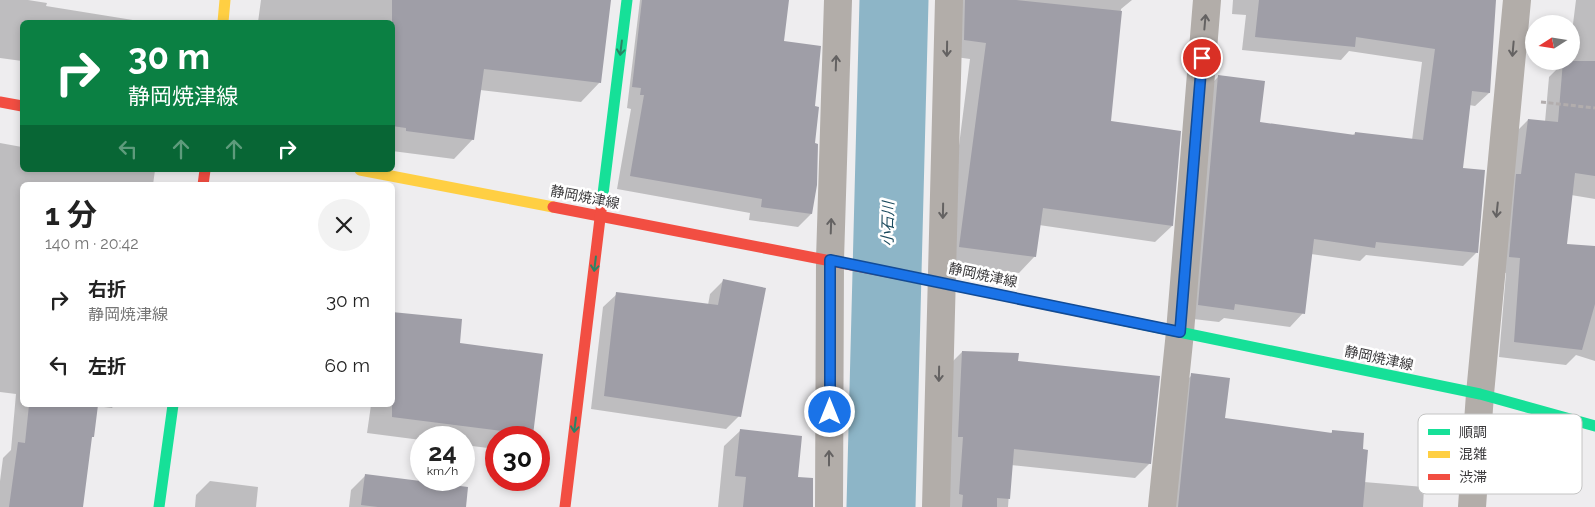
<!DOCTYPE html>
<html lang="ja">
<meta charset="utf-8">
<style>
:root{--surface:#fff;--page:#f2f2f2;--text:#222;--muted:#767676}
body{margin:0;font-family:Raleway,"Noto Sans JP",sans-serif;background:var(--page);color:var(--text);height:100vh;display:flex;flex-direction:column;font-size:19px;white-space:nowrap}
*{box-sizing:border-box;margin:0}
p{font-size:16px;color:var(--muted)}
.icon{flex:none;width:28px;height:28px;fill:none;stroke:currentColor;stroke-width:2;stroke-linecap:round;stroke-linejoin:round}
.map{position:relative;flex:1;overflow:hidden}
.drawer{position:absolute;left:20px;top:182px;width:375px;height:225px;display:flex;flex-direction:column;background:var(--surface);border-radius:8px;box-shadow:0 2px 8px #0003}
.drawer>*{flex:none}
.top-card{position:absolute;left:20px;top:20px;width:375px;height:152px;border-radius:8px;box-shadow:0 2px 8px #0003;background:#0b8043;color:#fff;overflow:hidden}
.needle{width:32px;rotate:258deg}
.tools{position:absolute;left:1525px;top:15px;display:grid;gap:10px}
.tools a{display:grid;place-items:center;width:55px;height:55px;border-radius:50%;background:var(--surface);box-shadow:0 2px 8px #0003;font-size:25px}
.speed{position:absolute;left:410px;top:426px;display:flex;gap:10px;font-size:25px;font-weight:700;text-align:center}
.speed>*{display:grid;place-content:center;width:65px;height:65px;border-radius:50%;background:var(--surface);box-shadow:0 2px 8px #0003;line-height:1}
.speed small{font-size:12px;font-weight:400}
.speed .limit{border:8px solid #d22;background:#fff;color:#111}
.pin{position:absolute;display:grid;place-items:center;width:42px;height:42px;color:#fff;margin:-21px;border:2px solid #fff;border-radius:50%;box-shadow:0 1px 5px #0007}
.me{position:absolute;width:55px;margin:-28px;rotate:0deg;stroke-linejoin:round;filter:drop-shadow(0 0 4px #0008)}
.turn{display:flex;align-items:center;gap:18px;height:105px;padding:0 25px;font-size:22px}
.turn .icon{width:65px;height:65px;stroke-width:2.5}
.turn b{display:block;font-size:35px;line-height:42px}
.lanes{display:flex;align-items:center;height:48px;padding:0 25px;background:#0003;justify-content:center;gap:25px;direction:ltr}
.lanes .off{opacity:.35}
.round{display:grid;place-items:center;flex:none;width:52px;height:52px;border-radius:26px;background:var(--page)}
.head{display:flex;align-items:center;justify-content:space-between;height:85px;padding:0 25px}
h1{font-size:30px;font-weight:700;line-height:38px}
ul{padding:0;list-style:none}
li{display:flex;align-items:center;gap:15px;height:65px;padding:0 25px}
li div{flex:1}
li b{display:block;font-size:19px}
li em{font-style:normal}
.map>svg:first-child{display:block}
</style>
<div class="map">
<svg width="1595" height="507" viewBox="0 0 1595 507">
<rect width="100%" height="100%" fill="#eeedef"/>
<g fill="#0003">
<path d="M0 0H28L47 3 46 6 139 21V22H22V61L0 58Z"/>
<path d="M261 0H580L600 82 581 102 480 90 473 139 454 159 392 151V22H258Z"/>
<path d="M640 0H788L782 42 813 108 815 185 811 214 798 227 749 220 750 213 617 189 631 109 627 108Z"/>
<path d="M947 0H1132L1121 9 1110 122 1172 226 1155 242 1039 225 1035 256 1019 273 944 263 970 59 948 56Z"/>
<path d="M1233 0H1494L1489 93 1475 106 1469 105 1461 169 1476 253 1463 266 1366 255 1360 261 1311 254 1303 313 1290 327 1224 318 1219 322 1185 318 1205 90 1218 77 1259 123 1352 136 1355 133 1412 140 1422 62 1349 51 1341 60 1242 50 1246 15 1232 14Z"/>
<path d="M1576 0H1595V199L1571 195 1565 245 1595 247V361L1576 355 1566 365 1499 357 1506 273 1494 271 1513 135 1528 120 1545 122 1549 77 1564 62 1571 61V40Z"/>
<path d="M0 143 22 147V170H155L153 185H22V405H114L112 408 96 406 93 436 91 438 81 507H0V481L3 458 11 450 16 394 0 392Z"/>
<path d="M723 281 739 416 726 429 591 409 603 307 617 294 708 305 710 294Z"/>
<path d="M458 345 532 434 529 438H496V449L464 445V438H421V440L367 433 371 405H392Z"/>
<path d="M962 352 1017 362 1150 463 1135 478 1011 465 1008 507H945L947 367Z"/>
<path d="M1192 375 1224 419 1330 434 1332 432 1362 450 1364 482 1424 487 1423 507H1165L1177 390Z"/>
<path d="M740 431 797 478 812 479 813 507H718L724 446Z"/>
<path d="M365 476 419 507H349L351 490Z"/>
<path d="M210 481 258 487 256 507H195L196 495Z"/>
</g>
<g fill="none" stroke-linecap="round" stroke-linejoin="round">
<path stroke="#8db5c7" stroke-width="69" d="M881 507 894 0"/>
</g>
<g fill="#9f9ea7">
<path d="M392 0H611L601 83 484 69 474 140 406 131V128L392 126Z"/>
<path d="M642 0H789L784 41 821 46 815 106 819 107 815 143 818 144 817 185 812 214 761 207 762 199 630 176 644 95H640L641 88 632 87Z"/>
<path d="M965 0H1016L1122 11 1111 121 1181 131 1173 226 1043 208 1036 257 959 247 986 43 964 40Z"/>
<path d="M1259 0H1496L1490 93 1472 91 1463 168 1485 170 1478 253 1376 242 1375 248 1314 239 1305 314 1235 304 1234 310 1198 305 1218 75 1265 81 1260 122 1355 135V132L1423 140 1435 49 1356 37 1355 47 1255 37Z"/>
<path d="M1563 61H1595V176L1575 173 1567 244 1595 246V304L1582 350 1514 342 1520 258 1509 257 1516 174H1521L1528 119 1558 122Z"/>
<path d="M723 279 766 288 741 417 604 396 616 292 718 305Z"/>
<path d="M392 312 462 319 460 343 543 354 533 435 392 417Z"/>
<path d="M962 351 1019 353 1018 361 1160 376 1151 464 1014 449 1010 499 997 498V507H962L963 495 959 494 963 437H958Z"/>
<path d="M1191 373 1230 378 1225 418 1332 433V430L1364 433 1363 449 1368 450 1363 507H1178Z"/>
<path d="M29 405H98L94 437H92L83 507H9L18 442 25 443Z"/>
<path d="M740 429 802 436 798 477 813 478V507H743L746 477 735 476Z"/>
<path d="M365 474 468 487 466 507H378L361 505Z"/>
</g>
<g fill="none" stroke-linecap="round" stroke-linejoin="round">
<path stroke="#b2adad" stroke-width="3" stroke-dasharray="5 2.5" stroke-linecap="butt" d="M1541 102 1595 108"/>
<g stroke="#b2ada9" stroke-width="28">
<path d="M829 507 830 260 838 0"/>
<path d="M936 507 949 0"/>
<path d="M1162 507 1180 332 1207 0"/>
<path d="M1472 507 1480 394 1517 0"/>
</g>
<g stroke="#16e098" stroke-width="11">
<path d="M602 202 627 0"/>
<path d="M1121 320 1480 394 1595 426"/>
<path d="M159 507 173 405"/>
</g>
<g stroke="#ffcf43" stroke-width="11">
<path d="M223 22 225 0"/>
<path d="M360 170 553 207"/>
<path d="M903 275 1121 320"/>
</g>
<g stroke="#f24e42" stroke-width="11">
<path d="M0 102 22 106"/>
<path d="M203 185 205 170"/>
<path d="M553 207 903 275"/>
<path d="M565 507 602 202"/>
</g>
</g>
<defs><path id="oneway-shaft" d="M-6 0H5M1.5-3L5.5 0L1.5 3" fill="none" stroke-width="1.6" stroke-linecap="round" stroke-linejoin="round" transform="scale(1.25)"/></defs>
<g stroke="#646262">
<use href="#oneway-shaft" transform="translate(1205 22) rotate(-85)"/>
<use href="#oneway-shaft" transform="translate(947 49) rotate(91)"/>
<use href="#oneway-shaft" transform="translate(1513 49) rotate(95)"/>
<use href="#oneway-shaft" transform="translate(836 63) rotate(-88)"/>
<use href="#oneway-shaft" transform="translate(1497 210) rotate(96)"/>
<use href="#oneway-shaft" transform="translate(943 211) rotate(91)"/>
<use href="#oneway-shaft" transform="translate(831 226) rotate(-88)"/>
<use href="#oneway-shaft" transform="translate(939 374) rotate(91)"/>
<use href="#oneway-shaft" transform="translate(829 458) rotate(-90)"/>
</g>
<g stroke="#2a8465">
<use href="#oneway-shaft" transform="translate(621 48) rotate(97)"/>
<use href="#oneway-shaft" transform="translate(595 264) rotate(97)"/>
<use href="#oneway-shaft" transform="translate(575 425) rotate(97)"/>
</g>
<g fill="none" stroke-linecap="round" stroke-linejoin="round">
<g stroke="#114b97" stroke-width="12">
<path id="route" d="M830 412V260L1180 332 1202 58"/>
</g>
<use href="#route" stroke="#1a73e8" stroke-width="9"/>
</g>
<g text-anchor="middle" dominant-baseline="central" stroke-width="5" stroke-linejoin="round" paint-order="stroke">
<g font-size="14" fill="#3a393b" stroke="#fff">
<text transform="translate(585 197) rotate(11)">静岡焼津線</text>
<text transform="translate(983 275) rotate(12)">静岡焼津線</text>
<text transform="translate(1379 358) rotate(12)">静岡焼津線</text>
</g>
<g font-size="15" font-style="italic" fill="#1a4a5d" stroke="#fff">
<text transform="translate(888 224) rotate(-89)">小石川</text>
</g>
</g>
<rect x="1418" y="414" width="164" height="80" rx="8" fill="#fff" stroke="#c4c4c4" stroke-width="1"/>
<rect x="1428" y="429" width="22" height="6" fill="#16e098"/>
<rect x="1428" y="451" width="22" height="7" fill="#ffcf43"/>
<rect x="1428" y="474" width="22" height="6" fill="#f24e42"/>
<g font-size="14" fill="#3a393b">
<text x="1459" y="437">順調</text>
<text x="1459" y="459">混雑</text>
<text x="1459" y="482">渋滞</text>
</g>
</svg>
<div class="tools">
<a><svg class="needle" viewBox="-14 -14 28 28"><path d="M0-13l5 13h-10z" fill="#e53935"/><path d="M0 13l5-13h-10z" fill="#767676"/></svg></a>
</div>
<div class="speed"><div>24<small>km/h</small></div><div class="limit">30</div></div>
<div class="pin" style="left:1202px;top:58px;background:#d93025"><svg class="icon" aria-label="arrive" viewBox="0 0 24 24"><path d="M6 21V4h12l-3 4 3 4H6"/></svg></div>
<svg class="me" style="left:830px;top:412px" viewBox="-20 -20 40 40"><circle r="17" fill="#1a73e8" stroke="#fff" stroke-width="3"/><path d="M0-11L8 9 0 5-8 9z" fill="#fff"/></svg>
<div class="top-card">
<div class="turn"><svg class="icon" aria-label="right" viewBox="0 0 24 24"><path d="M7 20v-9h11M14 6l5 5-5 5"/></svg><div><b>30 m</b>静岡焼津線</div></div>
<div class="lanes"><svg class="icon off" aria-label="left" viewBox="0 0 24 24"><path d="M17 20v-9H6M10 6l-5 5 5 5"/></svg><svg class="icon off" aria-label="ahead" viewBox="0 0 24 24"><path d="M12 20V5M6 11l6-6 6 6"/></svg><svg class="icon off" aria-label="ahead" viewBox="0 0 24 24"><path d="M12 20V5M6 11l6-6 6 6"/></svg><svg class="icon" aria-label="right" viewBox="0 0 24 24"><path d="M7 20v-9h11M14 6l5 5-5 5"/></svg></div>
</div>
<section class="drawer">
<div class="head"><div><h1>1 分</h1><p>140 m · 20:42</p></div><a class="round"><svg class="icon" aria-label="close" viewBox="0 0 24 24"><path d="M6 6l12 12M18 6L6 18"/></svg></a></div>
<ul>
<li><svg class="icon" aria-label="right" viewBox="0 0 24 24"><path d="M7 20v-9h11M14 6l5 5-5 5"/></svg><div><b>右折</b><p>静岡焼津線</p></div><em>30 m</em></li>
<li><svg class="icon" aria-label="left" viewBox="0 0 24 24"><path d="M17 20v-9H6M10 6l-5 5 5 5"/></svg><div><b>左折</b></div><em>60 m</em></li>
</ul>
</section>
</div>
